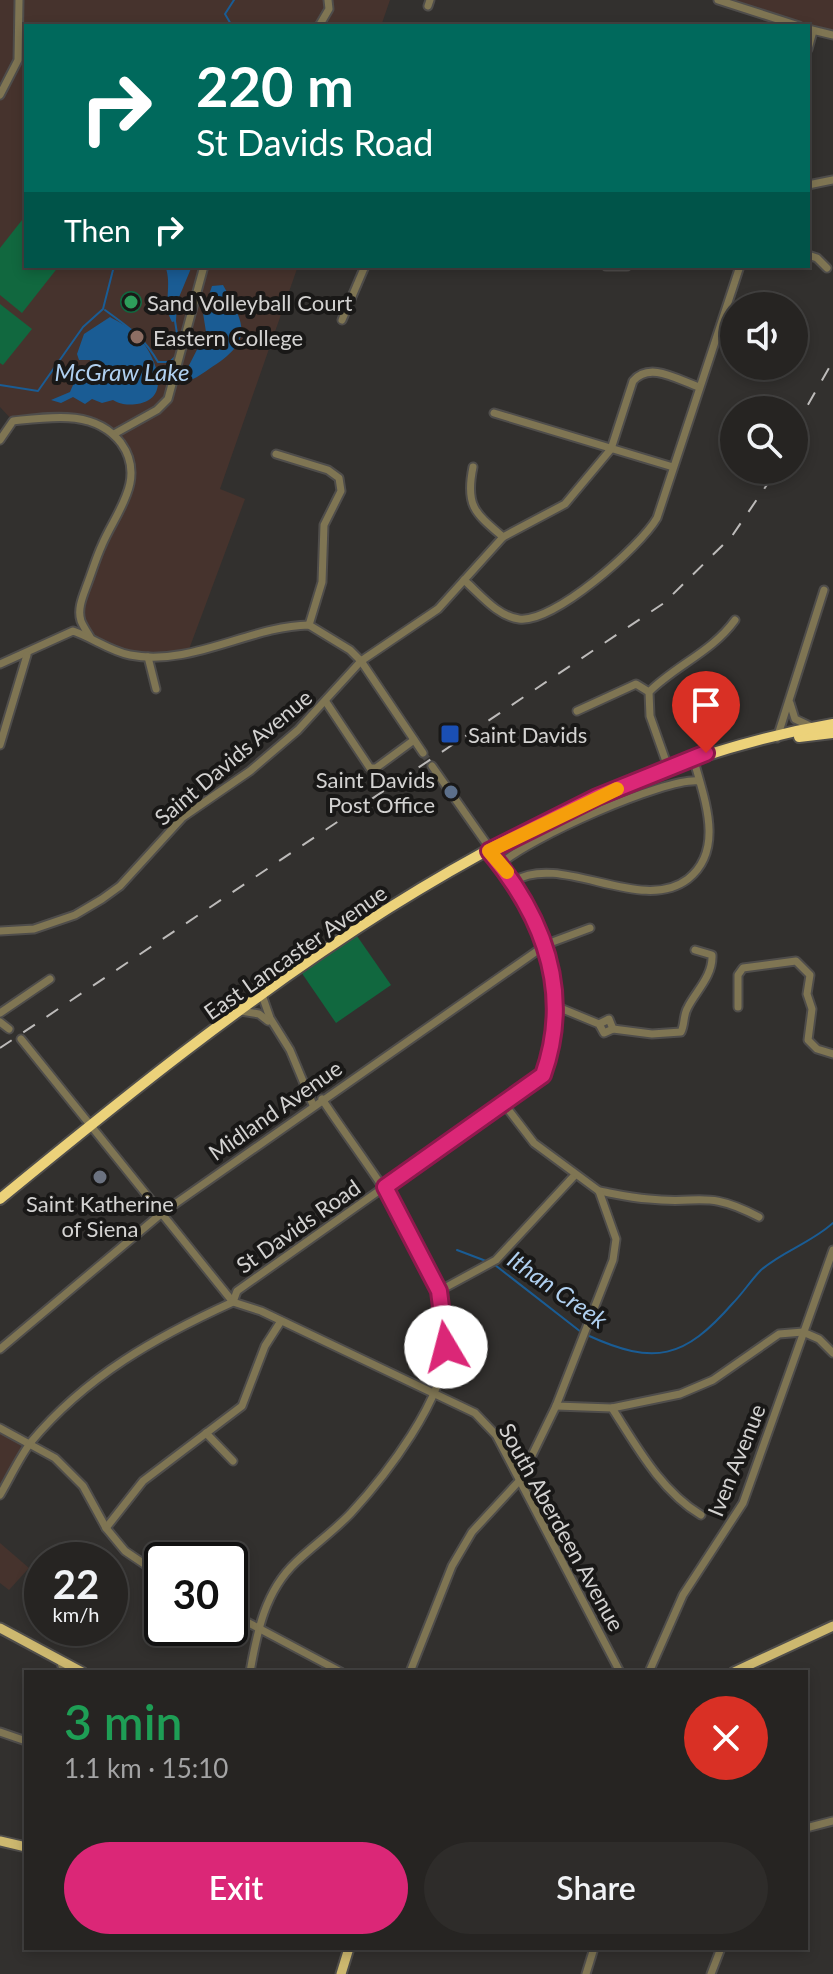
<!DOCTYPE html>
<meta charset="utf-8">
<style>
:root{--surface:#262422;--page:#2e2c2a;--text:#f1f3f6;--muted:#a4a4a5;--line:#424140;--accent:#db2777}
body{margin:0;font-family:Lato,sans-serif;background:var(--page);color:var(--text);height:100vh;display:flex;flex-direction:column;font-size:30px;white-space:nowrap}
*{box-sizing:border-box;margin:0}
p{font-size:26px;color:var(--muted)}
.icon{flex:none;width:44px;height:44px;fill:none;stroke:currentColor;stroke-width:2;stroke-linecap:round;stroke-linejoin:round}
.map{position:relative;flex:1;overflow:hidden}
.sheet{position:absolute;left:24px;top:1670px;width:784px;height:280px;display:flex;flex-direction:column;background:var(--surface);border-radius:0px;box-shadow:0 4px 12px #0003,0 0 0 2px var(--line)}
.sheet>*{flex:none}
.banner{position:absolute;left:24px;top:24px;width:786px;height:244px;border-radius:0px;box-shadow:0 4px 12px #0003,0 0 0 2px var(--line);background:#00695c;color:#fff;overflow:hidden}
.tools{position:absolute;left:720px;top:292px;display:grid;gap:16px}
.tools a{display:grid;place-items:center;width:88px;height:88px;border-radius:50%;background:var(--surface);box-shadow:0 4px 12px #0003,0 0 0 2px var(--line);font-size:40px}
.speed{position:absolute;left:24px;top:1542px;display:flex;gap:16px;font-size:40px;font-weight:700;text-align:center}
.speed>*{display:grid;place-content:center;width:104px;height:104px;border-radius:50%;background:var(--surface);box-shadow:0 4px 12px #0003,0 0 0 2px var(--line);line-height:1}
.speed small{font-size:20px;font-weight:400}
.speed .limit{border:4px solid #111;border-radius:12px;background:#fff;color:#111}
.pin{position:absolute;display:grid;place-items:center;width:68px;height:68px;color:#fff;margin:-82px -34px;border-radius:50% 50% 50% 0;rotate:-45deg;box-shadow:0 0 8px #0007}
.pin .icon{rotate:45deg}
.me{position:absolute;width:88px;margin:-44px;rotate:352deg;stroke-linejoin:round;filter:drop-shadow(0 0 6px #0008)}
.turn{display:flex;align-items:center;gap:28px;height:168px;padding:0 40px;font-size:36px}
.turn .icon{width:104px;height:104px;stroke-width:2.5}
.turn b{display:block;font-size:56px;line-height:68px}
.then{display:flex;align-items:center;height:76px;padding:0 40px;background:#0003;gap:16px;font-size:30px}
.round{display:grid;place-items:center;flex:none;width:84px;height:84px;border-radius:42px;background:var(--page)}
.overview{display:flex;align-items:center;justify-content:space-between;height:136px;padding:0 40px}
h1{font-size:48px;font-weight:600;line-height:60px;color:#1e9e55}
.button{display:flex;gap:16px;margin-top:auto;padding:16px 40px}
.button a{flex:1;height:92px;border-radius:48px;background:var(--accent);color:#fff;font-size:32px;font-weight:600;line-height:92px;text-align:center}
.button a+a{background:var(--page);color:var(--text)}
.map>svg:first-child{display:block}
</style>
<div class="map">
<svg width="833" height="1974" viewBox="0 0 833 1974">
<rect width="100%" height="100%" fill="#32302e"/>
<g fill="#46332d">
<path d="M0 0H390L381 26H26V266H298L220 489 245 499 188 652 131 655 91 638 83 620 81 602 130 488 125 449 113 432 86 419 13 421 0 407Z"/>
<path d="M718 0H833V35L799 26Z"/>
<path d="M0 1428 29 1444 0 1495Z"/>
<path d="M0 1543 29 1568 9 1590 0 1583Z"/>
</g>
<g fill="#11683f">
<path d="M26 215V266H59L22 313 0 295V248Z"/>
<circle cx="131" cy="302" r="11"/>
<path d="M0 304 32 329 3 365 0 363Z"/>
<path d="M351 932 357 936 391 985 336 1023 299 969Z"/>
</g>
<g fill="#1a5c94">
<path d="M165 266H192L177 302 176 321 172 322C162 304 173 285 165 266Z"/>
<path d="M223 285C244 324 256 340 209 369 200 375 192 382 181 381L206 332 203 313 212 286Z"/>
<path d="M110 317C119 322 129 327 136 334 154 352 175 399 137 404 127 405 122 405 113 400L102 403 92 399 85 404 73 397 61 403 51 400 70 392 76 378 92 366 90 360H79L77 354 84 334Z"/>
</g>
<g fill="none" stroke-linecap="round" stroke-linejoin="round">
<g stroke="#1a5c94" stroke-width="2">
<path d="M232 26 225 14 234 0"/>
<path d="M105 310C128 327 143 336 158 362H170L176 356"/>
<path d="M175 321 179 346"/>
<path d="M0 385 38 391 83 327 103 309 114 266"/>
<path d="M457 1250 486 1261"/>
<path d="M495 1265 581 1332"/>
<path d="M587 1335C655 1366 684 1359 733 1303 743 1293 751 1280 761 1270 783 1251 811 1243 833 1223"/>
</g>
<path stroke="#4a4846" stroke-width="7" stroke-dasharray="7 3.5" stroke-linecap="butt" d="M423 753 432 766"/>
<g stroke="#4f4d4b" stroke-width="11">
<g id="minor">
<path d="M718 0 799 26"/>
<path d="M428 6 430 0"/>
<path d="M319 26 329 9 328 0"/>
<path d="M808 29 833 35"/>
<path d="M808 49 813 31"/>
<path d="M0 95 18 60 19 0"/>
<path d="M808 185 833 180"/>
<path d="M808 255 817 258 827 268"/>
<path d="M606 266H627"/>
<path d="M342 320 365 266"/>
<path d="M494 413 673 467"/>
<path d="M114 434 157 410 168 399 204 266"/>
<path d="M0 440 13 421C50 417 95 409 121 443 147 479 116 512 102 545 96 558 92 572 87 585 83 596 77 609 81 621 83 626 87 632 90 637"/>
<path d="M276 454 328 470 339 478 341 491 324 525 322 582 309 625"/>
<path d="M473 467C465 506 475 513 503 537"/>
<path d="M464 580C480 594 497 616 519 619 553 624 640 547 657 518L740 266"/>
<path d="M148 657 156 689"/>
<path d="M0 664 73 631C93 638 110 651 130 655 191 667 250 626 309 625L350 650 361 661 423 753"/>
<path d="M326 702 370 768H376L414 740"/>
<path d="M790 703 795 719 812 727"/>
<path d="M577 711 636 684 649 692"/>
<path d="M777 738 824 590"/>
<path d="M0 745 27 655"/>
<path d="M668 767 650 716 649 692C676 665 712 652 735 620"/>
<path d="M501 864C525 840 665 777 699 781"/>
<path d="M514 881C562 852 641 915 688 879 726 849 703 796 693 757"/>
<path d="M0 931 34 929 75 915 102 899 120 886 183 817 250 771 298 730 361 661 438 609 503 537 565 504 611 449 633 381C650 361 678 380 699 387"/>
<path d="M262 995 270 1018 290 1050 313 1105"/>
<path d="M553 1005 599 1024 604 1033 613 1029 609 1019 599 1024"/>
<path d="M738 1007V975L743 968 796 961 810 975 807 994 812 1009 808 1040 817 1049 833 1054"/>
<path d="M241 1011 259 1014 268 1021"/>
<path d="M0 1013 50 979"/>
<path d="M0 1022 9 1029"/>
<path d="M613 1029 652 1034 681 1032C685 1024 683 1015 688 1007 696 991 713 976 712 955L695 950"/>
<path d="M21 1039 233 1302 261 1311 475 1413 496 1435 620 1672"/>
<path d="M599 1191C615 1194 632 1198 649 1199 701 1205 705 1189 759 1217"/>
<path d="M439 1291 496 1260 574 1176"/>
<path d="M0 1349 162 1213 547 944 590 928"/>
<path d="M556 1406 612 1408 680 1394 713 1380 779 1334 803 1332 819 1339 833 1353"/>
<path d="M612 1408C637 1447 661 1491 701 1515"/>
<path d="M0 1428 55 1458 83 1486 106 1528 125 1551 162 1576"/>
<path d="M206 1433 233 1461"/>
<path d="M0 1495C10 1478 19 1458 31 1442 86 1376 156 1337 233 1302L237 1291 543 1075 552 1035V973L547 944 529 904 432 766"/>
<path d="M106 1528 143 1481 242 1406 265 1346 281 1321"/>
<path d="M230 1613 341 1672"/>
<path d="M60 1660 64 1672"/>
<path d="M250 1672C257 1632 265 1591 296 1562 314 1545 334 1531 351 1513 386 1475 445 1399 446 1346 446 1259 367 1168 322 1099"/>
<path d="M410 1672 452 1566 472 1532 520 1480 556 1406 613 1260 616 1239 599 1191 534 1143 504 1104"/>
<path d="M649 1672 683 1595 743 1503 833 1250"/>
<path d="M0 1732 26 1741"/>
<path d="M806 1828 833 1821"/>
<path d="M586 1974 594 1948"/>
<path d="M711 1974 721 1948"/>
</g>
</g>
<g stroke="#4f4d4b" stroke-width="13">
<g id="major">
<path d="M0 1628 82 1672"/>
<path d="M734 1672 833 1626"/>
<path d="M0 1841 26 1847"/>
<path d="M341 1974 349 1948"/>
</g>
</g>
<g stroke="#4f4d4b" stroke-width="14">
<g id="highway">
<path d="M799 737 833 733"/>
<path d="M0 1199C239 1003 521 777 833 724"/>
</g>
</g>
<use href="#minor" stroke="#7f7553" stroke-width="7"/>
<use href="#major" stroke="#cdb86f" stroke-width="9"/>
<use href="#highway" stroke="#ecd27a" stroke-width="10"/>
<g stroke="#bdbbba" stroke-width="2" stroke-dasharray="14 14" stroke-linecap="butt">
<path d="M794 429 833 361"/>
<path d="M0 1048 664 603 732 536 777 470"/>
</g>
</g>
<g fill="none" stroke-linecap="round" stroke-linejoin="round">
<g stroke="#8e194d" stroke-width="20">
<path id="route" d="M446 1347 439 1291 385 1187 543 1075C573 991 543 916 489 851L597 797 706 753"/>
</g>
<use href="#route" stroke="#db2777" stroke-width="14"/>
<path stroke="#f59e0b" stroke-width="14" d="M507 872 489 851 617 789"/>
</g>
<circle fill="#2e9e5b" stroke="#191817" stroke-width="3" cx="131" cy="302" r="8"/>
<circle fill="#8d6e63" stroke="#191817" stroke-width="3" cx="137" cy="337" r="8"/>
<rect fill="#1a4fb4" stroke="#191817" stroke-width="3" x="440" y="724" width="20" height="20" rx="4"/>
<circle fill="#5c6f8a" stroke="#191817" stroke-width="3" cx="451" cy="792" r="8"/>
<circle fill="#6b7280" stroke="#191817" stroke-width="3" cx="100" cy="1177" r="8"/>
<g text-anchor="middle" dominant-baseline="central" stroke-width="8" stroke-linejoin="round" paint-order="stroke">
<g font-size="22" fill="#d3d2d1" stroke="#191817" text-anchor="start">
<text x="147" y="302">Sand Volleyball Court</text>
<text x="153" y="337">Eastern College</text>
<text x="468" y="734">Saint Davids</text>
<text x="435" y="779" text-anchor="end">Saint Davids<tspan x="435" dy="25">Post Office</tspan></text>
<text x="100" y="1203" text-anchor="middle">Saint Katherine<tspan x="100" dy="25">of Siena</tspan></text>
</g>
<g font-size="22" fill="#d3d2d1" stroke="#191817">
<text transform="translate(233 757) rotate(-40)">Saint Davids Avenue</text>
<text transform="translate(295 952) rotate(-35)">East Lancaster Avenue</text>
<text transform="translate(275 1110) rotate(-35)">Midland Avenue</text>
<text transform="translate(298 1226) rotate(-35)">St Davids Road</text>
<text transform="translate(736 1460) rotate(-68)">Iven Avenue</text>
<text transform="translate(562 1527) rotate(61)">South Aberdeen Avenue</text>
</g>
<g font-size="24" font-style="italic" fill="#b0d0f0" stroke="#191817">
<text x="122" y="371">McGraw Lake</text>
<text transform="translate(558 1289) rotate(35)">Ithan Creek</text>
</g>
</g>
</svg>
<div class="tools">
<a><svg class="icon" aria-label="sound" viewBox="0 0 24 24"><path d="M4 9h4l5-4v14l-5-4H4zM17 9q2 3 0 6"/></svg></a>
<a><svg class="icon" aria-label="search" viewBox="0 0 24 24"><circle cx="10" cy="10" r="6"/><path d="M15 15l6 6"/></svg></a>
</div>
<div class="speed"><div>22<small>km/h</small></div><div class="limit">30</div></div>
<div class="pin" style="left:706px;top:753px;background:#d93025"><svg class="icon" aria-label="arrive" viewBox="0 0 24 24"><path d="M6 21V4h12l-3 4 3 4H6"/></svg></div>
<svg class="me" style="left:446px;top:1347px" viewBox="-20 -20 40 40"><circle r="19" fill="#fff"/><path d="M0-13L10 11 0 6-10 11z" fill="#db2777"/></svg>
<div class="banner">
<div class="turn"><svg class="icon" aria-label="right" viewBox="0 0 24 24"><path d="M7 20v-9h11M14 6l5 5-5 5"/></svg><div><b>220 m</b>St Davids Road</div></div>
<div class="then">Then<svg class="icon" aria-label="right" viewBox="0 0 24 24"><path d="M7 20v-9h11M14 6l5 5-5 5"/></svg></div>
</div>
<section class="sheet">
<div class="overview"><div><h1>3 min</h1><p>1.1 km · 15:10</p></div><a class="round" style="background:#d93025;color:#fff"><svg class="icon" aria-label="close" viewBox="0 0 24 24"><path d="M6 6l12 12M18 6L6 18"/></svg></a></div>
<div class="button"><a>Exit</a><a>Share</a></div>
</section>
</div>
